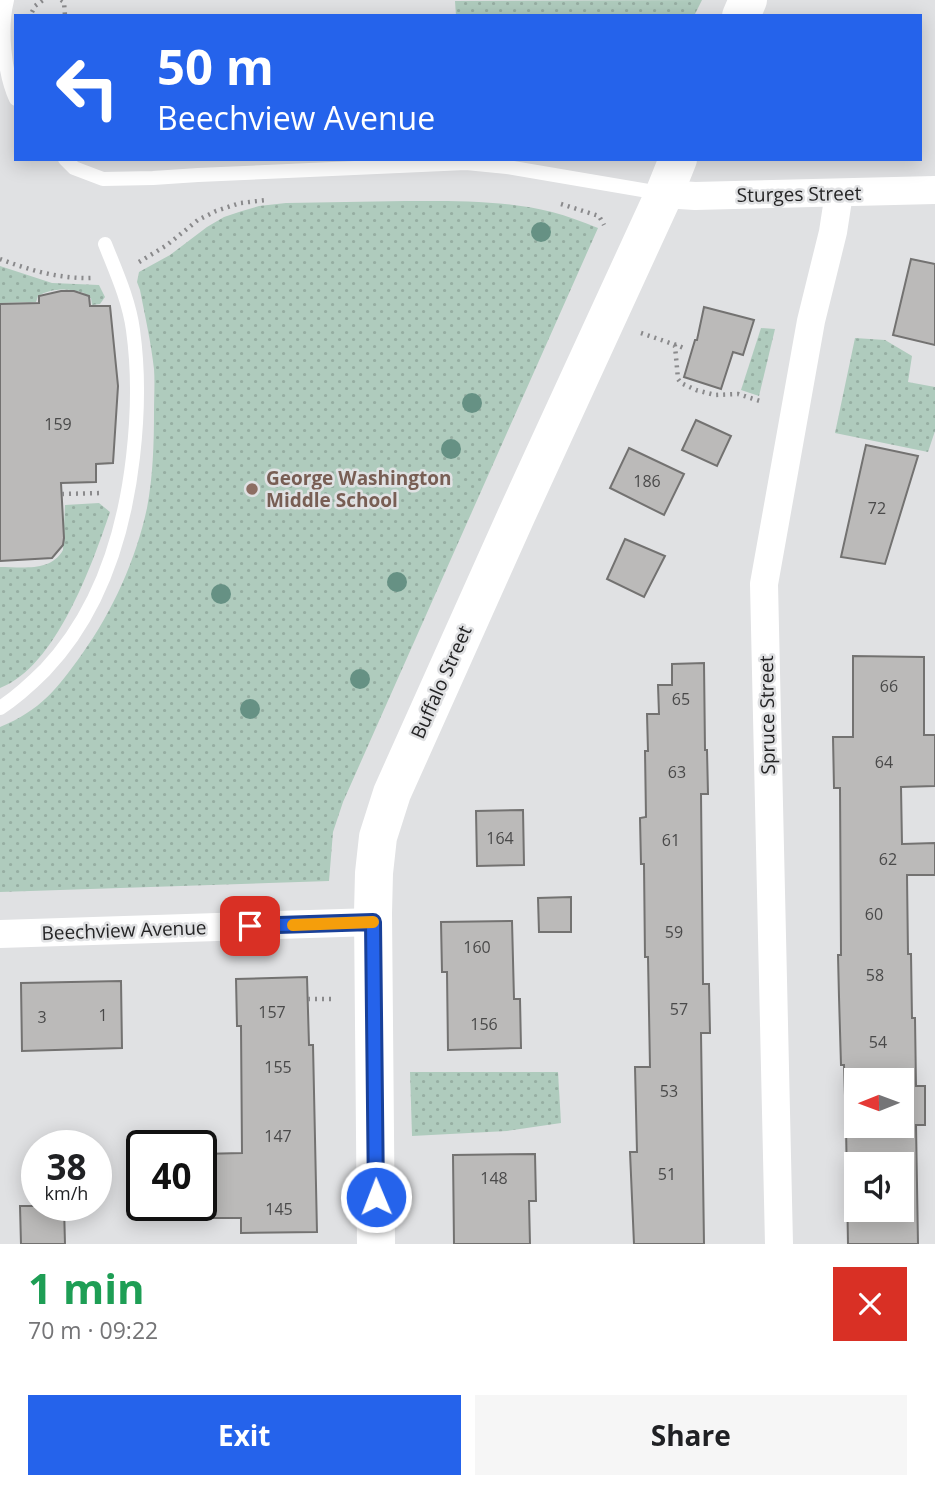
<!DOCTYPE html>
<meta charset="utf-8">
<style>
:root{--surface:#fff;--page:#f6f6f6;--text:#202124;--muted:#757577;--accent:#2563eb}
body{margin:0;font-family:"Open Sans",sans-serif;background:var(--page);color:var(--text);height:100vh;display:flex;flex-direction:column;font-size:26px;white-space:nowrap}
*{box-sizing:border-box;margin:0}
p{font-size:23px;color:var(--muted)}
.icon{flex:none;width:38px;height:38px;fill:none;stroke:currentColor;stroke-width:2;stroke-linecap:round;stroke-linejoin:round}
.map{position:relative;height:1244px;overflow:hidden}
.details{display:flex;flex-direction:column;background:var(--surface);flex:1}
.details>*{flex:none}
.guide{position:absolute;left:14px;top:14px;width:908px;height:147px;border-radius:0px;box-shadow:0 4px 18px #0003;background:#2563eb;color:#fff;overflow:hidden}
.needle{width:46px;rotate:269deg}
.fabs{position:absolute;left:844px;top:1068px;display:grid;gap:14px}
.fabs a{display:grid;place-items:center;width:70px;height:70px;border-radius:0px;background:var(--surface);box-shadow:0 4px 18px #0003;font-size:35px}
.speed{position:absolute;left:21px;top:1130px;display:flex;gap:14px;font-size:35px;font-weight:700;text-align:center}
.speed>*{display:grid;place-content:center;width:91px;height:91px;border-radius:50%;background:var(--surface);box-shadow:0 4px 18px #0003;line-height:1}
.speed small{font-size:18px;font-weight:400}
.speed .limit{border:4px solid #111;border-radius:10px;background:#fff;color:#111}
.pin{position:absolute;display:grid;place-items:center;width:60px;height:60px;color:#fff;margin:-30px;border-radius:14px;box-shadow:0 4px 10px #0006}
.me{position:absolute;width:77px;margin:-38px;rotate:359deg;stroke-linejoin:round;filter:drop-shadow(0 0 5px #0008)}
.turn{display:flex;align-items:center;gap:24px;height:147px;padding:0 28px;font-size:32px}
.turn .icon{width:91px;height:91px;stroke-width:2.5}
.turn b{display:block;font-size:49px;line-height:60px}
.round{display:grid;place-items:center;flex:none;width:74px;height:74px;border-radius:0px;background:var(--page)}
.head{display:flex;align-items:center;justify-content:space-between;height:119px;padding:0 28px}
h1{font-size:42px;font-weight:700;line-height:52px;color:#1e9e55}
.action{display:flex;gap:14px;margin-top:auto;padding:14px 28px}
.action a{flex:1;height:80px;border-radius:0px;background:var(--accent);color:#fff;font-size:28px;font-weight:700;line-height:80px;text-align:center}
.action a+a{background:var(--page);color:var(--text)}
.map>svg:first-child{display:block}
</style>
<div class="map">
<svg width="935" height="1244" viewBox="0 0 935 1244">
<defs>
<pattern id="grass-dots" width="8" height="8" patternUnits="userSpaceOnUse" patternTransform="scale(1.75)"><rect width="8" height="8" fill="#afcbbd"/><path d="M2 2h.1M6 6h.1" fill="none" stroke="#96aea2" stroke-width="1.8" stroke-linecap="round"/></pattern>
</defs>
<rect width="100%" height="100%" fill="#e0e1e3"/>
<g fill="url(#grass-dots)">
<path d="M702 0 694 16H456L455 1Z"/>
<path d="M405 201C455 201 503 200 552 212 567 216 583 222 598 228L343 802 333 832 329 881 0 892V727C41 710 57 689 82 654 113 611 136 559 147 508 153 477 154 443 154 412 154 398 155 383 154 369 151 342 145 316 140 290L137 282 139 272 170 255 207 227 224 217 242 211 259 206 286 203Z"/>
<path d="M0 266 52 283 99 285 105 297 100 304 92 305 91 298H86L84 293C69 288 52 288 38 296L36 302 0 303Z"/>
<path d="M761 328 775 329 759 396 741 390Z"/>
<path d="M855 338 885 340 912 356 908 382 935 387V431L928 452 835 433Z"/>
<path d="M99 503 110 512C92 565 56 667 0 688V567C22 567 51 572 63 550L65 505Z"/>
<path d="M410 1072H558L561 1123 507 1131 412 1136Z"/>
</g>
<g fill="#bbbab9" stroke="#737271" stroke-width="2" fill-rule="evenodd">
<path d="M911 259 935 264V345L893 335Z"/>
<path d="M61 291H74L89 296 90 306H110L118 386 113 463 96 464V482L61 483 64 538 63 545 52 558 0 561V304L39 303V296Z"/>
<path d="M704 307 754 320 743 355 733 352 721 389 684 377 695 340H697Z"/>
<path d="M696 420 731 436 717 466 682 450Z"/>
<path d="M866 445 918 456 885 564 841 557Z"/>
<path d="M629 448 684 474 664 515 610 488Z"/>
<path d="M625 539 665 556 644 597 607 579Z"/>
<path d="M853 656 924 657V735H935V786L901 787 902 844 935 843V875H907L908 954H911L912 1018H915L916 1086H925V1125H916L918 1244H848L846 1126 844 1065H841L839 997 838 955H841L840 788H834L833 737H853ZM856 1080H901V1125H856ZM856 1164H901V1209H856Z"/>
<path d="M704 663 705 750H707L708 794H701L703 984H709L710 1033H701L704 1244H634L630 1152H637L635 1067H650L648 957H645L644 864H641L640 818 646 817 645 751H648L647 714H659L658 685H672V664Z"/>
<path d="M523 810 524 865 477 866 476 811Z"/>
<path d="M571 897V932H539L538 898Z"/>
<path d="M512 921 514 999H520L521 1048 448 1050 447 972H442L441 922Z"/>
<path d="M307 977 309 1045H313L317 1232 241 1233V1218H201V1154L242 1153 241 1026H237L236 979Z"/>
<path d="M121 981 122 1048 22 1051 21 983Z"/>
<path d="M535 1154 536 1201H529L530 1244H454L453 1155Z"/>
<path d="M20 1206H64L65 1244H21Z"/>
</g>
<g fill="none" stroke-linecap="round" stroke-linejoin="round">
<g stroke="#8a8a8c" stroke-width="4.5" stroke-dasharray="2 5" stroke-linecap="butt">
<path d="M61 0 64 2 65 16"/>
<path d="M32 12 35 6 43 0"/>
<path d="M561 204 599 216 604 225"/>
<path d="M0 259C29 270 60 279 91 278"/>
<path d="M139 262 167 245 198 220 216 211 240 203 267 200"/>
<path d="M641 333 670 343 675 346 678 379 681 383 696 390 715 395 738 394 763 402"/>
<path d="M674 344 686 349"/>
<path d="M62 494 103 493"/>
<path d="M308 999H335"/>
</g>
<g stroke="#fff" stroke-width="14">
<path d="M7 0C0 28 4 73 16 99"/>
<path d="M65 159 74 168 103 179 153 178 198 175 466 163 507 167 660 193"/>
<path d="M0 708C17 697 31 684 45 670 100 612 124 535 133 457 138 414 139 373 133 330 129 300 116 272 105 244"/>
</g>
<g stroke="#fff" stroke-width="28">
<path d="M664 194 695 196 935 190"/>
<path d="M0 934 373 922"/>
<path d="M779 1244 764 584 811 321 833 232 839 193"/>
</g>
<g stroke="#fff" stroke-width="38">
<path d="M741 16 748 0"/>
<path d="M376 1244 373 913 374 873 378 837 392 793 517 514 664 194 678 159"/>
</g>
</g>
<g fill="#669184">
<circle cx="541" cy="232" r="10"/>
<circle cx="472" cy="403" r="10"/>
<circle cx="451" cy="449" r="10"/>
<circle cx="397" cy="582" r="10"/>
<circle cx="221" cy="594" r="10"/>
<circle cx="360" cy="679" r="10"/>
<circle cx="250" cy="709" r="10"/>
</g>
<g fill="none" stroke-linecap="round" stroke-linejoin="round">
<g stroke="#184099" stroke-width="18">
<path id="route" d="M250 926 373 922 376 1197"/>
</g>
<use href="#route" stroke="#2563eb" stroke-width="12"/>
<path stroke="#f59e0b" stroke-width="12" d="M293 925 373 922"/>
</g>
<circle fill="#8d6e63" stroke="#e0e1e3" stroke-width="2.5" cx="252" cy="489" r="7"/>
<g text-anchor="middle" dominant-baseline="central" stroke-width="5" stroke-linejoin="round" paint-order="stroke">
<g font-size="16" fill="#4a4a4a">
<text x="58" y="424">159</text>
<text x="647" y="481">186</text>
<text x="877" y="508">72</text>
<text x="889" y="686">66</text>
<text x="681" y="699">65</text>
<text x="884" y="762">64</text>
<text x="677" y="772">63</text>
<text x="500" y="838">164</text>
<text x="671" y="840">61</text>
<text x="888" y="859">62</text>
<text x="874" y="914">60</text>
<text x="674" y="932">59</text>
<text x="477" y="947">160</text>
<text x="875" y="975">58</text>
<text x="679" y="1009">57</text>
<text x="272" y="1012">157</text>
<text x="103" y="1015">1</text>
<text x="42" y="1017">3</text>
<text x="484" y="1024">156</text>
<text x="878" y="1042">54</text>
<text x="278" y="1067">155</text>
<text x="669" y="1091">53</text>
<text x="278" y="1136">147</text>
<text x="667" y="1174">51</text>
<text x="494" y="1178">148</text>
<text x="279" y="1209">145</text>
</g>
<g font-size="19" fill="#242425" stroke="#e0e1e3">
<text transform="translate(799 194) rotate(-1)">Sturges Street</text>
<text transform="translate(441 682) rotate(-66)">Buffalo Street</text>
<text transform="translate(767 715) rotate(-91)">Spruce Street</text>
<text transform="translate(124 930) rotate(-2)">Beechview Avenue</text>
</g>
<g font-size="19" font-weight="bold" fill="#785e54" stroke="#e0e1e3" text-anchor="start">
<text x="266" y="478">George Washington<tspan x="266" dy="22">Middle School</tspan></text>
</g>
</g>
</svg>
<div class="fabs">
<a><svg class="needle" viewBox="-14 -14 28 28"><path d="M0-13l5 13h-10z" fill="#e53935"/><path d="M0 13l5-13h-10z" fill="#757577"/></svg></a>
<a><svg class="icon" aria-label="sound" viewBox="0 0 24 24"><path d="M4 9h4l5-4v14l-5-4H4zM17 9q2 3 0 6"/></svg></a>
</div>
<div class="speed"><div>38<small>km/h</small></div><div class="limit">40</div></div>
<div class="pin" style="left:250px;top:926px;background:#d93025"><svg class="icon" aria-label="arrive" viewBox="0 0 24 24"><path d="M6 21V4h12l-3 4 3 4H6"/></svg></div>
<svg class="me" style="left:376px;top:1197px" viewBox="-20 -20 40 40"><circle r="17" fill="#2563eb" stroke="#fff" stroke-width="3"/><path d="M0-11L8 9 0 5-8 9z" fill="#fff"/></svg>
<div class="guide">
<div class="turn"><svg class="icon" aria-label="left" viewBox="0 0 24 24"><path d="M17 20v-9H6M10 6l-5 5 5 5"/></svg><div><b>50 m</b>Beechview Avenue</div></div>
</div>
</div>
<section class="details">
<div class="head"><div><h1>1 min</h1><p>70 m · 09:22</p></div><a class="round" style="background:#d93025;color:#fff"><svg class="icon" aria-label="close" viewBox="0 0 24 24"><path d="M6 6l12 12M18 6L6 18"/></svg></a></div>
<div class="action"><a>Exit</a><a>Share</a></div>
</section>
